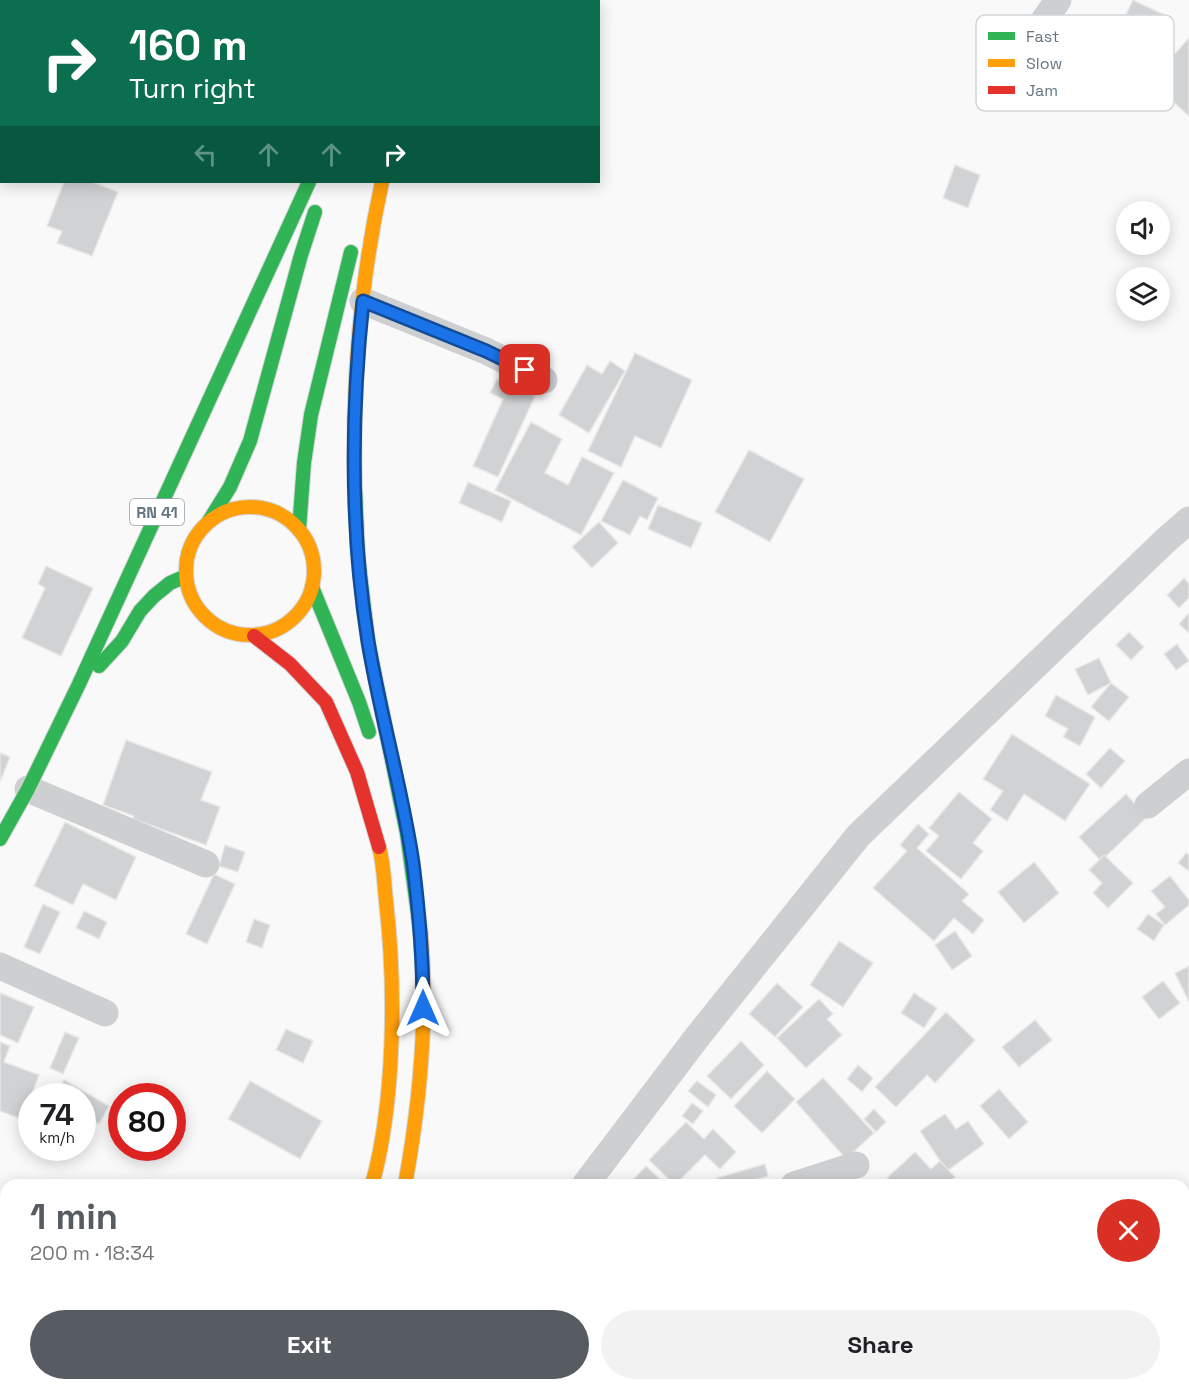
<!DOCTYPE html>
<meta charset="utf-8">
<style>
:root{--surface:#fff;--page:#f2f2f2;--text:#202124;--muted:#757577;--accent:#565c61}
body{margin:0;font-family:"Space Grotesk",sans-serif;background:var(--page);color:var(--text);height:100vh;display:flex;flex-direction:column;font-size:22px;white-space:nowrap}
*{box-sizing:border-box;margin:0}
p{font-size:20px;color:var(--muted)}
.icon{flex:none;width:33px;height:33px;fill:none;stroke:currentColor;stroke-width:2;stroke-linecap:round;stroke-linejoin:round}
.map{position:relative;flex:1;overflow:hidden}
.details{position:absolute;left:0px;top:1179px;width:1190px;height:212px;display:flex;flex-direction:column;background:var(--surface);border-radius:18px 18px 0 0;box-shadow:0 3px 15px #0003}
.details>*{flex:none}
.hud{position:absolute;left:0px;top:0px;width:600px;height:183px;box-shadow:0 3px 15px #0003;background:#0b6e4f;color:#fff;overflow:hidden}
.fabs{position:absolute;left:1116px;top:201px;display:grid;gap:12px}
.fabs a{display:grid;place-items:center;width:54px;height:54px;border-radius:50%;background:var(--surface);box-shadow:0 3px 15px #0003;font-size:30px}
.speed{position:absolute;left:18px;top:1083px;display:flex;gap:12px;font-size:30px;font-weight:700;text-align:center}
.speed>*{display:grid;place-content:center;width:78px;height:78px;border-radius:50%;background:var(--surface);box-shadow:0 3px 15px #0003;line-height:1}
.speed small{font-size:15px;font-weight:400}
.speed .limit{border:9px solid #d22;background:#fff;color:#111}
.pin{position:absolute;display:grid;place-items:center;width:51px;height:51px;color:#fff;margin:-26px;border-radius:12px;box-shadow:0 3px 9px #0006}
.me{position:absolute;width:66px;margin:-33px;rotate:0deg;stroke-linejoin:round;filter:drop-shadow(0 0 4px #0008)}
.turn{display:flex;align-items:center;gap:21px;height:126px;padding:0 30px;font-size:27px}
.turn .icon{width:78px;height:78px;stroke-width:2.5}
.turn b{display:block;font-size:42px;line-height:51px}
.lanes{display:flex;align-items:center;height:57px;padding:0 30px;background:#0003;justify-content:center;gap:30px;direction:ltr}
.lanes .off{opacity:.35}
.round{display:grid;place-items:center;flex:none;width:63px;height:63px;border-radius:32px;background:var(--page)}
.overview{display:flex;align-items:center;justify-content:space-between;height:102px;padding:0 30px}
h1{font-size:36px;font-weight:600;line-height:45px;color:var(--accent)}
.primary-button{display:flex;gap:12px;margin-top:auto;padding:12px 30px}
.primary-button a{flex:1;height:69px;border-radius:36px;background:var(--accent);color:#fff;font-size:24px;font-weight:600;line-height:69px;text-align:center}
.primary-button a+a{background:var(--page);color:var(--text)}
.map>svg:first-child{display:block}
</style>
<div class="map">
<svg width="1189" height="1390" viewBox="0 0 1189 1390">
<rect width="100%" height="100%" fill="#f9f9f9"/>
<g fill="#d0d2d3" stroke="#e8e8e8" stroke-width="1.5">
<path d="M1133 0 1167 16 1144 64 1110 48Z"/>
<path d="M1189 38V116L1138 70 1160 46 1172 57Z"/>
<path d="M955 165 980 175 968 208 943 198Z"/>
<path d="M64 182H92L118 192 92 256 57 243 62 231 47 226Z"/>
<path d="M635 353 692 380 661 448 635 436 621 467 588 451Z"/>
<path d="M610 361 625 371 589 433 559 415 587 365 602 374Z"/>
<path d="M497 379 535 396 498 477 473 466 503 399 490 393Z"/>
<path d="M531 422 562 439 545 473 568 485 582 457 614 473 581 535 495 490Z"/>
<path d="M749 450 804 479 770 542 715 512Z"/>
<path d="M623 480 658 498 647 520 640 516 630 535 601 521Z"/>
<path d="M468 482 511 501 502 522 459 503Z"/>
<path d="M658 505 702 523 691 548 648 529Z"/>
<path d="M599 522 618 543 592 568 572 547Z"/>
<path d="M46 566 93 588 61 656 22 638 45 588 38 584Z"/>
<path d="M1184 578 1189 584V598L1179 608 1167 595Z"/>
<path d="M1189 613V633L1179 624Z"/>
<path d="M1129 632 1144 647 1131 660 1116 645Z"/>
<path d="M1177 644 1189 661 1176 670 1164 654Z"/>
<path d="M1099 658 1111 683 1088 695 1075 669Z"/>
<path d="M1111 683 1129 697 1109 721 1091 707Z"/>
<path d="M1056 695 1095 717 1080 746 1063 737 1068 729 1045 716Z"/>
<path d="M1012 734 1090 784 1065 821 1024 794 1007 821 990 810 1003 791 983 779Z"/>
<path d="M126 740 212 772 201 800 220 807 206 845 133 819 134 816 103 805Z"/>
<path d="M1110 748 1125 761 1101 788 1086 774Z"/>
<path d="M0 753 10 757 0 782Z"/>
<path d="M959 792 992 819 973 843 983 851 961 879 926 851 939 836 929 828Z"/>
<path d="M1126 794 1147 817 1101 861 1079 837Z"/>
<path d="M65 822 136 857 116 900 83 884 73 905 34 886Z"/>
<path d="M918 824 929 834 917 848 969 894 962 901 984 920 973 934 954 918 934 941 873 888 907 851 900 845Z"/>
<path d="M225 845 245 852 238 872 219 866Z"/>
<path d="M1186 853 1189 855V871L1178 863Z"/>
<path d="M1104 855 1133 883 1108 908 1093 893 1102 883 1089 870Z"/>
<path d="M1034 862 1059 893 1024 923 998 892Z"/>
<path d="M214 874 235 884 207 944 186 934Z"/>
<path d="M1170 876 1189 900V905L1165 925 1156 914 1165 907 1151 891Z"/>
<path d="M43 904 60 912 40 954 24 947Z"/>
<path d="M84 911 107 922 99 939 76 928Z"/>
<path d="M1148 914 1164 925 1154 941 1137 929Z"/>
<path d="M254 919 270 925 262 948 246 942Z"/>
<path d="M955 931 972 956 952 970 935 945Z"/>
<path d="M839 941 873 963 843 1007 810 985Z"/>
<path d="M1189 966V1002L1175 973Z"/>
<path d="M1163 981 1180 1003 1159 1019 1142 997Z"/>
<path d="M777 983 803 1007 775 1037 749 1014Z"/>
<path d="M0 993 34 1007 18 1043 0 1035Z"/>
<path d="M914 993 937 1008 924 1028 901 1013Z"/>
<path d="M819 999 833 1014 827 1019 842 1035 806 1068 777 1038Z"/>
<path d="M946 1012 975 1040 935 1083 927 1075 896 1107 875 1087Z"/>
<path d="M1035 1020 1052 1040 1019 1067 1002 1047Z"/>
<path d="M286 1029 313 1041 303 1063 276 1050Z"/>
<path d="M65 1032 79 1038 63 1074 50 1068Z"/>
<path d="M741 1041 764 1065 731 1099 707 1076Z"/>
<path d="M0 1042 10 1046 4 1062 39 1075 22 1119 0 1111Z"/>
<path d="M858 1065 873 1078 862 1092 847 1079Z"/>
<path d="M767 1071 795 1099 762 1133 734 1106Z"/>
<path d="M823 1078 874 1133 846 1159 796 1102Z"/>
<path d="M64 1080 109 1106 99 1124 82 1114V1096H55Z"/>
<path d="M250 1081 322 1121 300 1159 228 1119Z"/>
<path d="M697 1081 716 1095 708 1107 688 1091Z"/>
<path d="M999 1089 1028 1122 1009 1139 980 1106Z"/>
<path d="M692 1103 703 1111 693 1124 682 1116Z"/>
<path d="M874 1109 886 1122 876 1132 864 1119Z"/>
<path d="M945 1114 956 1129 968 1121 984 1144 947 1171 920 1131Z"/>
<path d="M686 1122 704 1139 713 1129 736 1152 720 1169 705 1155 675 1185 649 1160Z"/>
<path d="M915 1152 931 1169 940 1161 955 1177 947 1185H894L887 1178Z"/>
<path d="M765 1164 768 1176 736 1185H719L717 1178Z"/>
<path d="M646 1166 666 1185H628Z"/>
<path d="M0 1203 6 1206V1272L3 1278 0 1277Z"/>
<path d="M0 1336 6 1341V1365L0 1371Z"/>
<path d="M1189 1375V1390H1178L1176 1388 1180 1384H1184V1381Z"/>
<path d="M0 1376 6 1384H33L27 1390H0Z"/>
<path d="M36 1384H51L57 1390H31Z"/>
</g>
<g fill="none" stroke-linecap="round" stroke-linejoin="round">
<g stroke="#d5d6d6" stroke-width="16">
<g id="fast">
<path d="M355 488 358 557 368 642 407 834 421 936"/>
<path d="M209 521 230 487 250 441 301 255 315 212"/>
<path d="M299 530 304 463 311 415 351 252"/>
<path d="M312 587 359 702 369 732"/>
<path d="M99 666 122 641 140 611 154 596 170 583 186 576"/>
<path d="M0 839 28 789 79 684 309 182"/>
</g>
</g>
<g stroke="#d5d6d6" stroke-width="16">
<g id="slow">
<path d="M443 2 444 0"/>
<path d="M355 488C352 386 360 282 382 182"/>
<circle cx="250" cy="571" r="64"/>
<path d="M372 1185C395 1102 396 987 386 901 384 883 384 864 379 847"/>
<path d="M405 1185C420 1103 428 1019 421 936"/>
<path d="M297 1390 300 1384"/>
</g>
</g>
<g stroke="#d5d6d6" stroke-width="16">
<g id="jam">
<path d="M392 2 393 0"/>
<path d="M254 636 290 664 326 702 357 772 379 847"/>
<path d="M337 1390 339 1384"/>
</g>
</g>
<g stroke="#cecfd0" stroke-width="27">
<path d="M1002 82 1058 0"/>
<path d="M363 301 486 351 544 380"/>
<path d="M28 789 206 864"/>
<path d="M1148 805 1189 772"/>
<path d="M0 966 105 1013"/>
<path d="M585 1185 698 1036 858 836 1165 541 1189 520"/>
<path d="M794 1185 856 1165"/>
</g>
<use href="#fast" stroke="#30b455" stroke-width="14"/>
<use href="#slow" stroke="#ff9f0a" stroke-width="14"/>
<use href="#jam" stroke="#e5322d" stroke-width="14"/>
</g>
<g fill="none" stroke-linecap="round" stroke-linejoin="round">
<g stroke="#114b97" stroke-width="15">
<path id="route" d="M423 1008C423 959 419 911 413 863 402 788 380 715 368 641 350 529 351 413 363 301L486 351 525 370"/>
</g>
<use href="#route" stroke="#1a73e8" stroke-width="10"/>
</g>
<g text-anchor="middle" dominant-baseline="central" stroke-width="6" stroke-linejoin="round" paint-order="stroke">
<rect fill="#fff" stroke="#939fa8" stroke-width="1.5" x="130" y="499" width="54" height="26" rx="4.5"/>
<g font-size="16" font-weight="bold" fill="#657683">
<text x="157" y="512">RN 41</text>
</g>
</g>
<rect x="976" y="15" width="198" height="96" rx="9" fill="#fff" stroke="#d1d6da" stroke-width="1.5"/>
<rect x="988" y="32" width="27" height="8" fill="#30b455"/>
<rect x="988" y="59" width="27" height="8" fill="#ff9f0a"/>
<rect x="988" y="86" width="27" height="8" fill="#e5322d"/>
<g font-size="16" fill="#657683">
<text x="1026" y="42">Fast</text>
<text x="1026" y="69">Slow</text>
<text x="1026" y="96">Jam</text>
</g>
</svg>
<div class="fabs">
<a><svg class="icon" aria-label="sound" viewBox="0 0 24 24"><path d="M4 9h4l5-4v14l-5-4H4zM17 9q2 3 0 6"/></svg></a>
<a><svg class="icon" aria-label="layers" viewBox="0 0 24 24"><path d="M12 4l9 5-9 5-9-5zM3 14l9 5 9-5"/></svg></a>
</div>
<div class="speed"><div>74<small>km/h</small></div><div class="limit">80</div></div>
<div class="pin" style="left:525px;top:370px;background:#d93025"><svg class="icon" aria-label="arrive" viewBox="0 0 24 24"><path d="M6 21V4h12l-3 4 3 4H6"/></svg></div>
<svg class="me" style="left:423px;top:1008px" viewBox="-20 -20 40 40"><path d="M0-17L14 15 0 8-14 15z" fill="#1a73e8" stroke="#fff" stroke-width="4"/></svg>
<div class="hud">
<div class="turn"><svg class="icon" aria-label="right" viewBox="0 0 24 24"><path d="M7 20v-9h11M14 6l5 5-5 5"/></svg><div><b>160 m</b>Turn right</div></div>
<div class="lanes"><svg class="icon off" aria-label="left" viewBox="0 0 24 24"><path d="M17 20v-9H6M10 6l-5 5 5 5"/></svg><svg class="icon off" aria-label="ahead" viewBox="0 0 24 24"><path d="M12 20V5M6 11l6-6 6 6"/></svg><svg class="icon off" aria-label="ahead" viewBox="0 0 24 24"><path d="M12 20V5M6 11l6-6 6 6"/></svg><svg class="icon" aria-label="right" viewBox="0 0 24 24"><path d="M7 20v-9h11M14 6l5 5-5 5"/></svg></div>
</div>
<section class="details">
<div class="overview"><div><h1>1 min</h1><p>200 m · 18:34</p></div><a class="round" style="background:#d93025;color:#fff"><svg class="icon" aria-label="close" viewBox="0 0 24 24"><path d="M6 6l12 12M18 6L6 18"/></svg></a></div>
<div class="primary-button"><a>Exit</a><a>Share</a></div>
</section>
</div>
